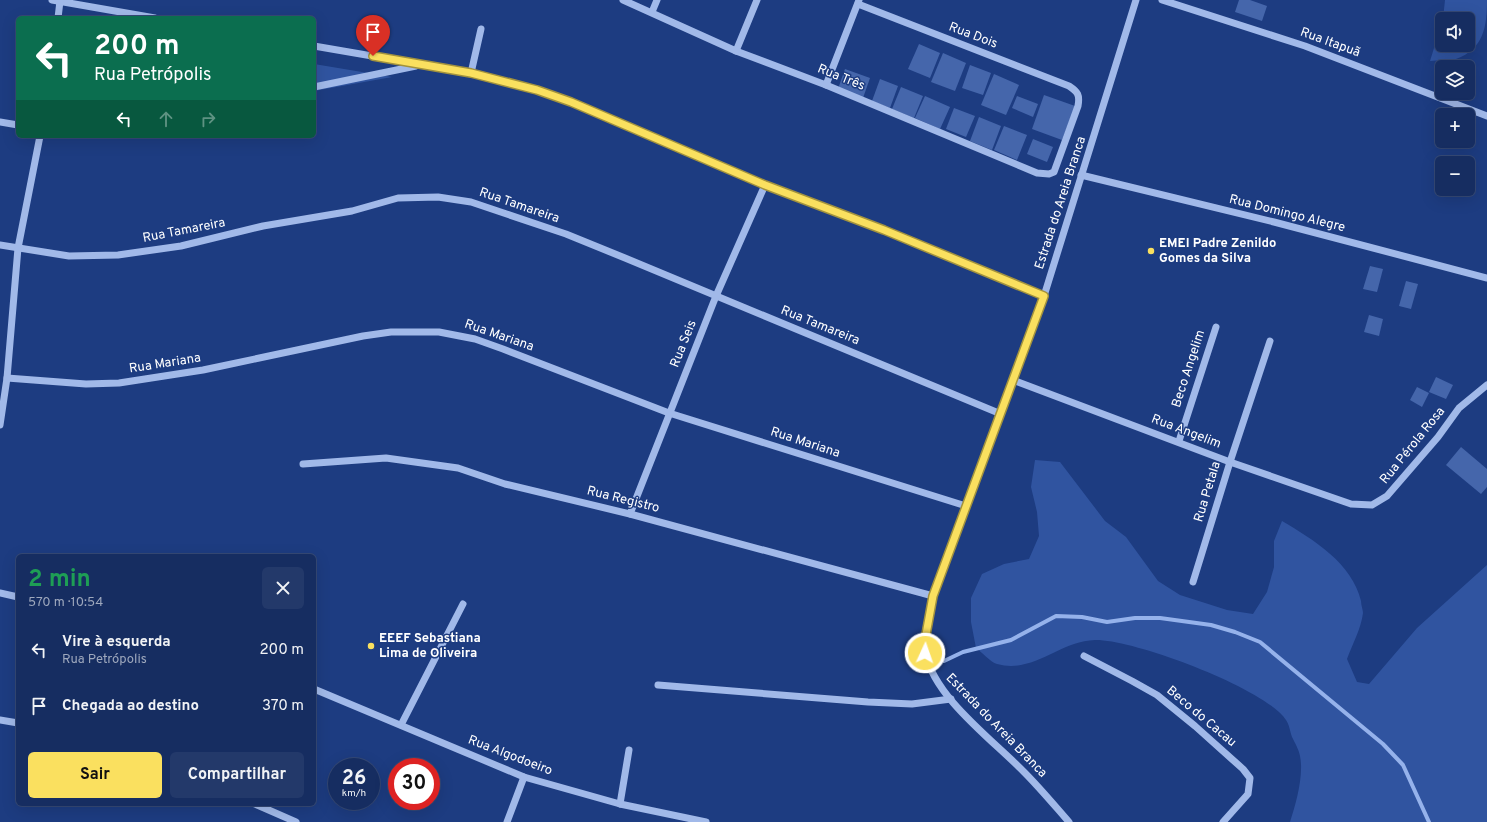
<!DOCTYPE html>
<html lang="pt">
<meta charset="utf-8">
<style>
:root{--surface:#162d61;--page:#23396a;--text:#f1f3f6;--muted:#9ea8bd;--line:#354976;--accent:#fae05f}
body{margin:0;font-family:Overpass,sans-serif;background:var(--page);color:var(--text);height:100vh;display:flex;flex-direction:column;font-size:15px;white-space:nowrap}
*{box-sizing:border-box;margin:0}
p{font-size:13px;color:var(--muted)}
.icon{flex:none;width:22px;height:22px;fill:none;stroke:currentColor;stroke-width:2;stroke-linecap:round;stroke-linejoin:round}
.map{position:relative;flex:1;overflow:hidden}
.sheet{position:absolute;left:16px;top:554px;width:300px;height:252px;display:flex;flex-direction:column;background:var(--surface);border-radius:6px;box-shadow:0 4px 16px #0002,0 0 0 1px var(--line)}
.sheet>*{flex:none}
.hud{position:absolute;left:16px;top:16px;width:300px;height:122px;border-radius:6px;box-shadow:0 4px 16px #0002,0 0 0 1px var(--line);background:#0b6e4f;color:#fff;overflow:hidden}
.fabs{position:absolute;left:1435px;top:12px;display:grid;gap:8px}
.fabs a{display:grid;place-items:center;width:40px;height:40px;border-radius:6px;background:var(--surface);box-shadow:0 4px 16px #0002,0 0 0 1px var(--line);font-size:20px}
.speed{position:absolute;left:328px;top:758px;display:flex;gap:8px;font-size:20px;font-weight:700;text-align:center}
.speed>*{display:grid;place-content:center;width:52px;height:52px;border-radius:50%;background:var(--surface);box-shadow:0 4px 16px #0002,0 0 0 1px var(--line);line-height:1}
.speed small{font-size:10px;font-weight:400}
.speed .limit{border:6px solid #d22;background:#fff;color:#111}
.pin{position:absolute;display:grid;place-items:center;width:34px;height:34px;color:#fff;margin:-41px -17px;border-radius:50% 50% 50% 0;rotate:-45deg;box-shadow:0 0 4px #0007}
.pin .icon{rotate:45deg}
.me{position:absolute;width:44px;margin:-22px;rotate:3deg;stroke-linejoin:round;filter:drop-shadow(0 0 3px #0008)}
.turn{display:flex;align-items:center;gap:14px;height:84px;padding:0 12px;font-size:18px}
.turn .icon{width:52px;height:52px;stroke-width:2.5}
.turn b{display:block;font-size:28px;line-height:34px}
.lanes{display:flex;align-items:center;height:38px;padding:0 12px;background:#0003;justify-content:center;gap:20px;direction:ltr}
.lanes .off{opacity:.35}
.round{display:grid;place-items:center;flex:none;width:42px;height:42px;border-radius:6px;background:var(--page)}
.summary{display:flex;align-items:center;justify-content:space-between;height:68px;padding:0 12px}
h1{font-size:24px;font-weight:700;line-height:30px;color:#1e9e55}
.button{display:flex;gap:8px;margin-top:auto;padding:8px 12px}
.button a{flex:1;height:46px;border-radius:6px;background:var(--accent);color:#111;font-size:16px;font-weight:700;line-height:46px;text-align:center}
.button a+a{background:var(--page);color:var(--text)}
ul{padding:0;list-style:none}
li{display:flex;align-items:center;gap:12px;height:56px;padding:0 12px}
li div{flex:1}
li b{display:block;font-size:15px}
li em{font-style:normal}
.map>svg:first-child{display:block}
</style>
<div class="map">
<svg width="1487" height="822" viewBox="0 0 1487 822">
<rect width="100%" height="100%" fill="#1d3c81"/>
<g fill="#3054a0">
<path d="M1445 0H1487C1487 26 1484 49 1456 59 1448 61 1438 60 1430 61L1442 22V45H1468V19H1443Z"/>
<path d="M314 64 392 77 314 91Z"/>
<path d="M1035 460 1060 462 1105 521 1126 537 1158 581 1180 595 1227 610 1253 614 1267 592 1274 567V541L1282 521C1314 540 1352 563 1361 601 1361 605 1363 610 1363 613 1361 629 1352 645 1347 659L1357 682 1369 684 1417 628 1487 565V822H1290C1296 804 1304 775 1300 756 1299 750 1295 743 1292 737 1290 731 1289 724 1286 720 1265 688 1133 639 1095 640 1059 641 1034 674 997 664 990 662 982 652 976 648L971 622V598L982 574 1004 564 1029 559 1039 536 1037 512 1031 487Z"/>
</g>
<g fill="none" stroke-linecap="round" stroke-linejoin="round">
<path stroke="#95b2eb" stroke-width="4" d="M944 661 963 652 1011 640 1056 616 1082 617 1107 622 1135 618H1160L1211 625 1235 632 1260 642 1383 744 1403 765 1429 822"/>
</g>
<g fill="#4566ab">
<path d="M1239 0H1250L1267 6 1262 21 1235 12Z"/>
<path d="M919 44 940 53 930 78 908 69Z"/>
<path d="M943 53 966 63 955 91 931 82Z"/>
<path d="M970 65 991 73 983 95 962 88Z"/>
<path d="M845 69 870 78 863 98 838 89Z"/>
<path d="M994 74 1019 85 1006 115 981 105Z"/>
<path d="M880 79 898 86 890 108 872 101Z"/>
<path d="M901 87 923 96 914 118 892 109Z"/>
<path d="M1044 95 1075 106 1062 140 1032 129Z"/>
<path d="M925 96 950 107 940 129 915 118Z"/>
<path d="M1017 96 1038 104 1033 117 1012 108Z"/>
<path d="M954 108 975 116 966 137 946 129Z"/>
<path d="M979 117 1001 126 992 150 970 141Z"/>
<path d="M1004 126 1027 135 1017 160 994 150Z"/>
<path d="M1033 139 1053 147 1047 162 1027 154Z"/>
<path d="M1370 266 1383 269 1377 292 1363 289Z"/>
<path d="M1406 281 1418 284 1411 309 1399 306Z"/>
<path d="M1369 315 1383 319 1379 336 1364 332Z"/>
<path d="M1436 377 1453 385 1446 399 1429 392Z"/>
<path d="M1417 387 1429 393 1422 407 1410 400Z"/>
<path d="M1461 447 1487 469V487L1481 494 1446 465Z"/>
</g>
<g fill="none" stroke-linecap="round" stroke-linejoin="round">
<g stroke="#a1b9e9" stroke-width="7">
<path d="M52 0 155 18"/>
<path d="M623 0 736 51 826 85 1037 173 1049 174 1054 172 1078 106C1080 95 1078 92 1069 86L858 4"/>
<path d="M1162 0 1305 46 1487 116"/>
<path d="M652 12 657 0"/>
<path d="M58 18 60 1"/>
<path d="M314 46 471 73 537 90 571 102 765 185 884 230 1044 296"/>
<path d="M736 51 757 0"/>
<path d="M471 73 481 29"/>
<path d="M826 85 859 0"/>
<path d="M314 87 416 66"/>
<path d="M0 122 18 125"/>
<path d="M1081 175 1274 222 1487 278"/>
<path d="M0 245 69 256 118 255 181 246 263 226 352 211 398 198 438 197 471 202 566 234 625 258 1001 414"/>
<path d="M7 378 86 384 119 383 203 370 363 336 391 332H439L475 339 503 349 669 413 966 506"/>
<path d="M1013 380 1230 462 1351 504 1372 505 1387 496 1438 437 1459 408 1487 385"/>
<path d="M0 425 7 378 18 248 40 136"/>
<path d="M1179 441 1216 327"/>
<path d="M303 464 386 458 458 468 505 484 630 514 933 596"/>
<path d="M630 514 716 296 765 185"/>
<path d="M1193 582 1230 462 1270 341"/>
<path d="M0 593 18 597"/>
<path d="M1084 656 1132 681 1157 695 1195 726 1243 769 1250 778 1248 794 1223 822"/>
<path d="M658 685 868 702 912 704 951 699"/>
<path d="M314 689 524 777 620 804 706 822"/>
<path d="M0 720 18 723"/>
<path d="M401 725 463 604"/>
<path d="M255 804 296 822"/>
<path d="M620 804 629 750"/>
<path d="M507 822 524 777"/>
<path d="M1069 822C1054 805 1040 788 1024 772 994 741 934 697 926 654 922 636 930 614 933 596L1044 296 1136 0"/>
</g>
</g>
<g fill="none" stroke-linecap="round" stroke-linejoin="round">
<g stroke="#a2923e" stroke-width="10">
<path id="route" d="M373 56 471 73 537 90 571 102 765 185 884 230 1044 296 933 596 925 640V653"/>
</g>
<use href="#route" stroke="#fae05f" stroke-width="7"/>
</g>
<g fill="#fae05f" stroke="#1d3c81" stroke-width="1.5">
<circle cx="1151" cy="251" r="4"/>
<circle cx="371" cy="646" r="4"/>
</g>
<g text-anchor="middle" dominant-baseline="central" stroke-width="3" stroke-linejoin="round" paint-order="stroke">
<g font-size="13" fill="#fff" stroke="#1d3c81">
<text transform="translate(973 36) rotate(21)">Rua Dois</text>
<text transform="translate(1330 43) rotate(20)">Rua Itapuã</text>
<text transform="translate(841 78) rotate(22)">Rua Três</text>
<text transform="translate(1061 203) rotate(-72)">Estrada do Areia Branca</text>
<text transform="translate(519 206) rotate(19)">Rua Tamareira</text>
<text transform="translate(1287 214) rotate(14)">Rua Domingo Alegre</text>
<text transform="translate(184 231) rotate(-11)">Rua Tamareira</text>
<text transform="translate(820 326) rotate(22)">Rua Tamareira</text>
<text transform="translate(499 336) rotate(19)">Rua Mariana</text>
<text transform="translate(684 344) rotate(-68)">Rua Seis</text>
<text transform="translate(165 364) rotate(-9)">Rua Mariana</text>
<text transform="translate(1189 369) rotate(-72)">Beco Angelim</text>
<text transform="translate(1186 432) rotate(21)">Rua Angelim</text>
<text transform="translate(805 443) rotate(18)">Rua Mariana</text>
<text transform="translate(1413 446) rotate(-51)">Rua Pérola Rosa</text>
<text transform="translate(1208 492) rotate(-73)">Rua Petala</text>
<text transform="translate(623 500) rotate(14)">Rua Registro</text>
<text transform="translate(1201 717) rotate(40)">Beco do Cacau</text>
<text transform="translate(996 726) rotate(46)">Estrada do Areia Branca</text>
<text transform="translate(510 756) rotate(21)">Rua Algodoeiro</text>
</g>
<g font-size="13" font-weight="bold" fill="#fff" stroke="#1d3c81" text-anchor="start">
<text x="1159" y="244">EMEI Padre Zenildo<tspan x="1159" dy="15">Gomes da Silva</tspan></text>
<text x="379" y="639">EEEF Sebastiana<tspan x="379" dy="15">Lima de Oliveira</tspan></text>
</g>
</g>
</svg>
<div class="fabs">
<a><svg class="icon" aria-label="sound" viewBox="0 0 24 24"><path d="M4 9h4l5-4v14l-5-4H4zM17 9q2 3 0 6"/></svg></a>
<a><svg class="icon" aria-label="layers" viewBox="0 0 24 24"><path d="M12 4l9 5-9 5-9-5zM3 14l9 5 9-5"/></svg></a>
<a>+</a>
<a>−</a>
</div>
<div class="speed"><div>26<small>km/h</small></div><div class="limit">30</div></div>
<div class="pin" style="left:373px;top:56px;background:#d93025"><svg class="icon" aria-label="arrive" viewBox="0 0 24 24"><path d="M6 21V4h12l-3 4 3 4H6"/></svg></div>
<svg class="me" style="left:925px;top:653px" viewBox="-20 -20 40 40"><circle r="17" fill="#fae05f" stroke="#fff" stroke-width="3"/><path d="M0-11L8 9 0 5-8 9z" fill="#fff"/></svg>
<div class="hud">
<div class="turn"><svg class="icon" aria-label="left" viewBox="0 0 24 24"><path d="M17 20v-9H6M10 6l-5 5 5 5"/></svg><div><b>200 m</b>Rua Petrópolis</div></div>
<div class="lanes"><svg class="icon" aria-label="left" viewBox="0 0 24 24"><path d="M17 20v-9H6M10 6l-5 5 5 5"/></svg><svg class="icon off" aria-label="ahead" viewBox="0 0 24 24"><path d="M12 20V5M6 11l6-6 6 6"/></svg><svg class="icon off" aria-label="right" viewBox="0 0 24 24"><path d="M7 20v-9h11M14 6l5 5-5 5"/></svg></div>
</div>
<section class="sheet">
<div class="summary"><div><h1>2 min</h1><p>570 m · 10:54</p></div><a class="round"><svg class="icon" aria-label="close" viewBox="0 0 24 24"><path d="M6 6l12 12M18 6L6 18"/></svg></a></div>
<ul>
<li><svg class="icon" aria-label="left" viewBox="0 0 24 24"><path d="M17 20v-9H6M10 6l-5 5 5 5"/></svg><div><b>Vire à esquerda</b><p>Rua Petrópolis</p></div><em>200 m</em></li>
<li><svg class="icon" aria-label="arrive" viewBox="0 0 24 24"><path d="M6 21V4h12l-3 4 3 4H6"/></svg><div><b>Chegada ao destino</b></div><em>370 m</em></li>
</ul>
<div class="button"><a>Sair</a><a>Compartilhar</a></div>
</section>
</div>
